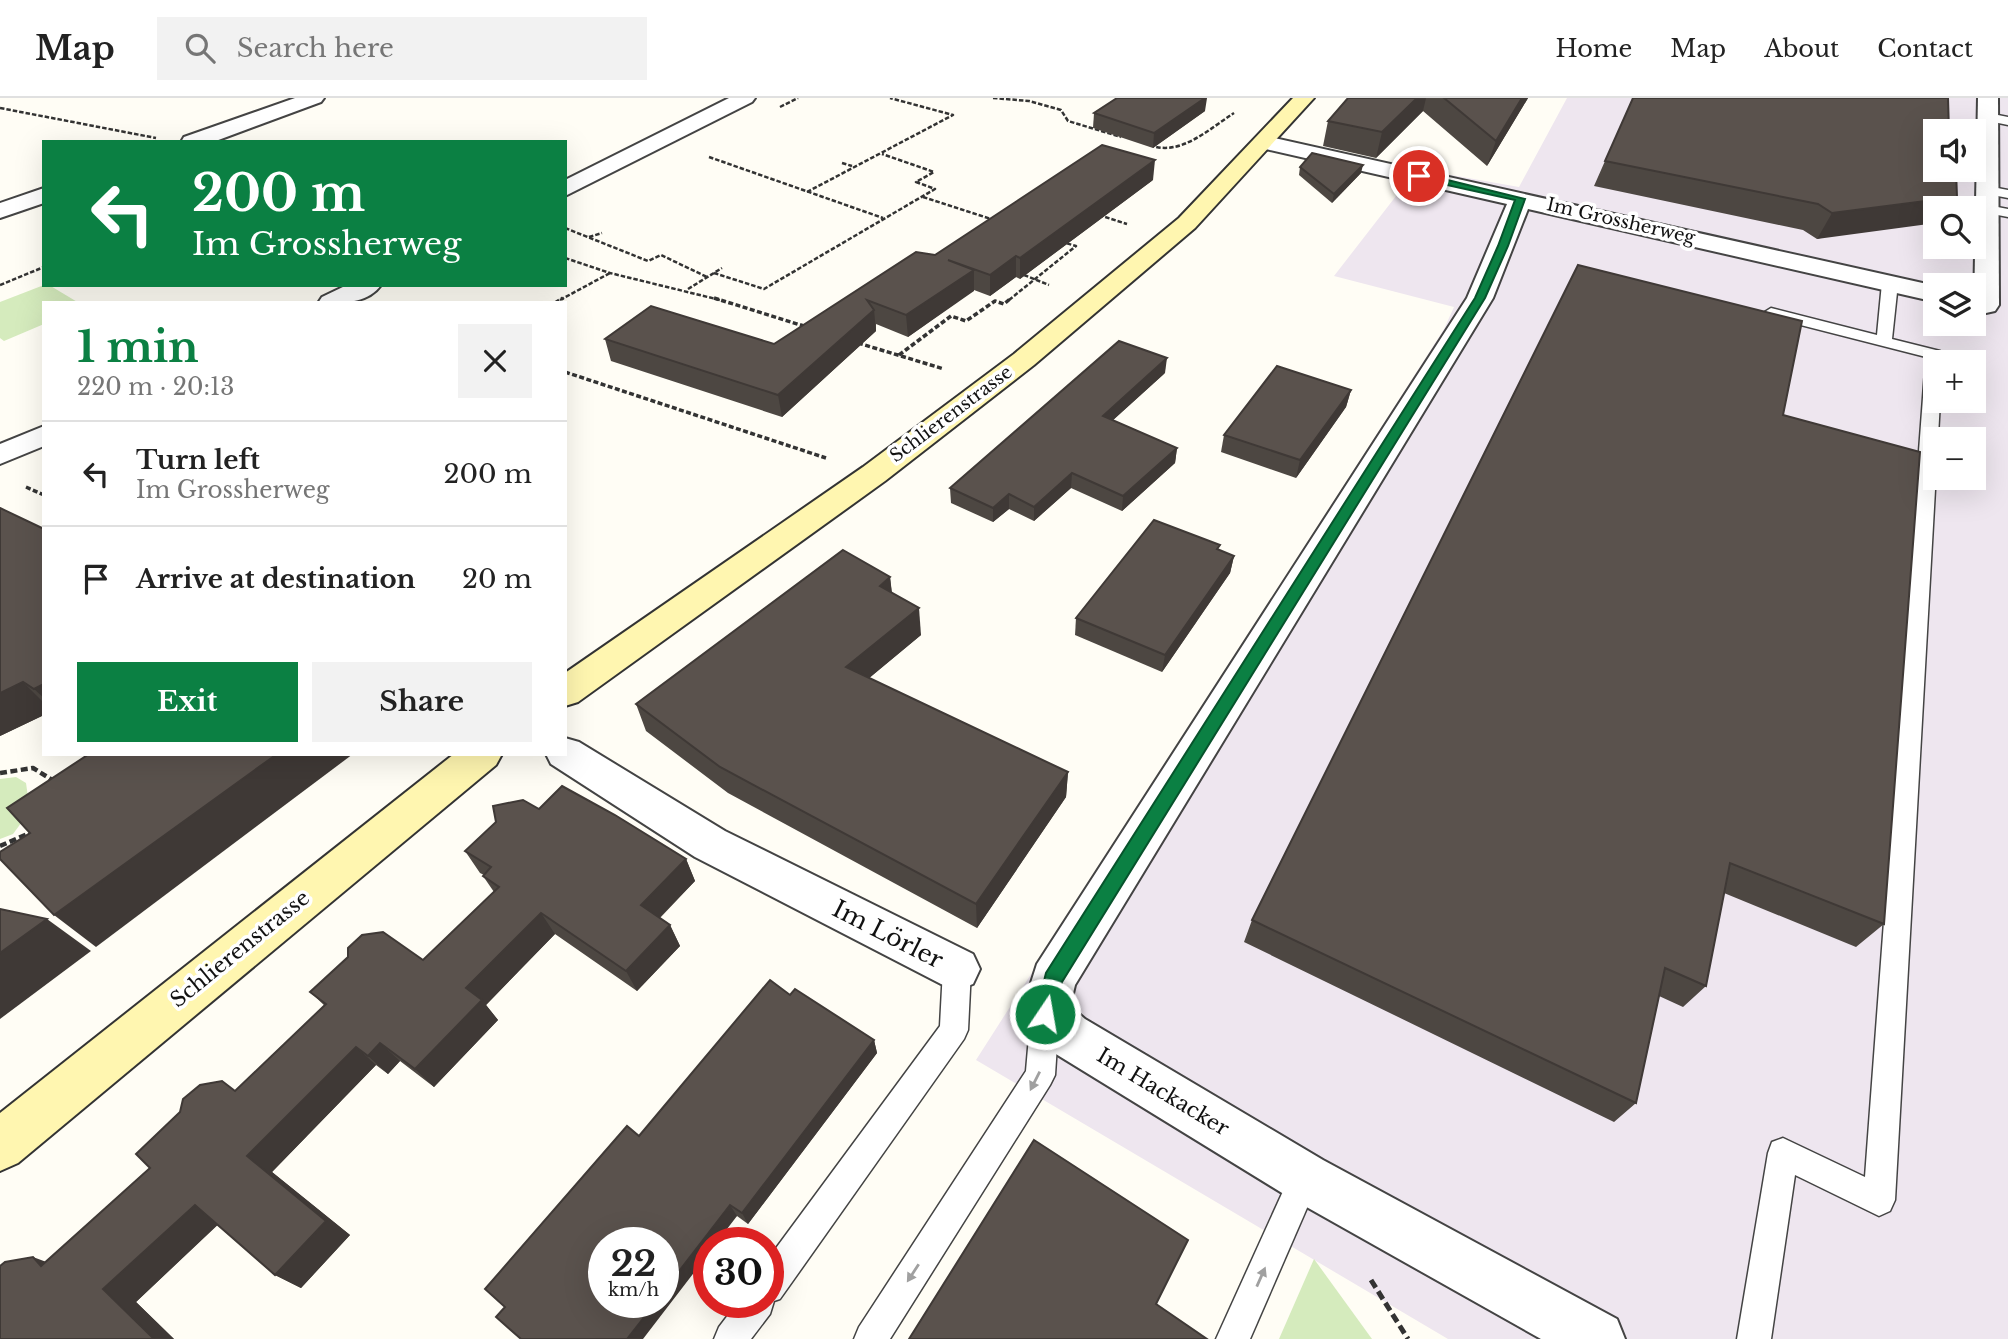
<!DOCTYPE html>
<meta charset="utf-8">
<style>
:root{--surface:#fff;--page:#f2f2f2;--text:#222;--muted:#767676;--line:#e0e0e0;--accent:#0b8043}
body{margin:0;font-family:"Libre Baskerville",serif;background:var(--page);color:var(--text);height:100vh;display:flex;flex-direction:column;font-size:26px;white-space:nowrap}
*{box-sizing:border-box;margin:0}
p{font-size:23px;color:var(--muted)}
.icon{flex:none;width:38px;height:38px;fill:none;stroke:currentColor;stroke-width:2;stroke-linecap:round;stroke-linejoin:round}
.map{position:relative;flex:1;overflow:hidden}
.sheet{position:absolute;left:42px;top:203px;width:525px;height:455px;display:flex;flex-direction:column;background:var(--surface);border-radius:0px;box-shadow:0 7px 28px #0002}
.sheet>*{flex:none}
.hud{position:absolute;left:42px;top:42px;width:525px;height:147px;border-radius:0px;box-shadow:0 7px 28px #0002;background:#0b8043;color:#fff;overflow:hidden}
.fabs{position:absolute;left:1923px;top:21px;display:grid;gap:14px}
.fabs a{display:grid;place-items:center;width:63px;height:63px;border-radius:0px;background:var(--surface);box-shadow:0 7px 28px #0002;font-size:35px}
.speed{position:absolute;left:588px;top:1129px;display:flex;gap:14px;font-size:35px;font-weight:700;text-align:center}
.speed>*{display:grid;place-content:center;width:91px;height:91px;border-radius:50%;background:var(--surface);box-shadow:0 7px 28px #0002;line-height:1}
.speed small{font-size:18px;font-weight:400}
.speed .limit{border:10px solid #d22;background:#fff;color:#111}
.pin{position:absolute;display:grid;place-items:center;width:60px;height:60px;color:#fff;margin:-30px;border:4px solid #fff;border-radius:50%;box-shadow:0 2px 7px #0007}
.me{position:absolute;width:77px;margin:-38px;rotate:12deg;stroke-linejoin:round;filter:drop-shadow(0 0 5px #0008)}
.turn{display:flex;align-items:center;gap:24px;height:147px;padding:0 35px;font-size:32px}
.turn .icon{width:91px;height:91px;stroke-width:2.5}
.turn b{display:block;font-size:49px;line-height:60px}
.round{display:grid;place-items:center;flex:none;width:74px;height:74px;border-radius:0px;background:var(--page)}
.overview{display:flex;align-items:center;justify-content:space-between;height:119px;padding:0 35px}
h1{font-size:42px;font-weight:700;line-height:52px;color:var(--accent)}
.primary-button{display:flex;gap:14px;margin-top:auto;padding:14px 35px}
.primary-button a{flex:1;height:80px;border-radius:0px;background:var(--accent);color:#fff;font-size:28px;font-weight:700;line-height:80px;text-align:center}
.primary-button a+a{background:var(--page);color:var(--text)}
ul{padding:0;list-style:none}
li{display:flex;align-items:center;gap:21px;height:105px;padding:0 35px;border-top:2px solid var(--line)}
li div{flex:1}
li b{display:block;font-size:26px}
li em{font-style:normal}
header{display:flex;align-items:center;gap:42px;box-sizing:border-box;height:98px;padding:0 35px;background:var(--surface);border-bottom:2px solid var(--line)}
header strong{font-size:33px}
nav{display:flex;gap:38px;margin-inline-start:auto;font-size:24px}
.search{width:490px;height:63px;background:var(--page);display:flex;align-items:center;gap:18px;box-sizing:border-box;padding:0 24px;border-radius:0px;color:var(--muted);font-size:26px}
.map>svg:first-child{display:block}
</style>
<header>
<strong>Map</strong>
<div class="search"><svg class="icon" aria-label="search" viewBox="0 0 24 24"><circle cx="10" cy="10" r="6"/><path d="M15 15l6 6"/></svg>Search here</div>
<nav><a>Home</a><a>Map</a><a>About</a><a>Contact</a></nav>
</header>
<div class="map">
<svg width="2008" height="1241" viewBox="0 0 2008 1241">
<rect width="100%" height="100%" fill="#fffdf5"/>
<path fill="#eee6ef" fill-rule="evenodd" d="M1567 0H2008V1241H1448L976 962 1444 231 1454 209 1334 178 1417 71 1519 89ZM1936 33H1974V72H1936ZM1936 110H1974V149H1936ZM1936 187H1974V226H1936ZM1936 264H1974V303H1936ZM1936 341H1974V380H1936Z"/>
<g fill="#d5ebbd">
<path d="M44 187H49L79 205H44V226L4 243 0 240V204Z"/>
<path d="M16 679 26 685 30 713 13 736 0 741V681Z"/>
<path d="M1314 1161 1372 1241H1279Z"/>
</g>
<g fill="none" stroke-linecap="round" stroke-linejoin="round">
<g stroke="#444" stroke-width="3">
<g id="lane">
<path d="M1988 15 2008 19V27L1984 22 1982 19Z"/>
<path d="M1987 88 2008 92V100L1982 95V89Z"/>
<path d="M1987 107 2008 111V119L1982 114 1980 111Z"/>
<path d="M1890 180 1898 185 1892 241 1940 253 1942 264H1936V303H1940L1895 1102 1890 1113 1879 1118 1795 1077 1771 1241H1737L1768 1055 1772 1044 1783 1040 1865 1079 1926 259 1765 218 1763 215 1771 210 1877 237 1882 185Z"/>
<path d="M957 859 967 862 971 871 968 932 964 941 780 1201 774 1203 770 1216 751 1241H714L719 1229 738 1204H768V1161L940 928 943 871 947 862Z"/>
<path d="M1045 903 1055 907 1059 916 1055 977 1050 987 890 1241H854L859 1229 1026 973 1031 916 1035 907Z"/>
<path d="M1305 1065 1316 1069 1320 1080 1250 1241H1216L1294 1069Z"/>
</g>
</g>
<g stroke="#444" stroke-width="4">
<g id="street">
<path d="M295 0H324L321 4 213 44H181L184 39Z"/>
<path d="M729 0H755L752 4 565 98V82Z"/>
<path d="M1978 0H1998L1999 207 1995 213 1986 215 1977 213 1974 209Z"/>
<path d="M1265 38 1936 188V204L1528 111 1493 200 1075 887 1070 908 1085 921 1323 1062 1617 1221 1625 1241H1541L1287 1098 1051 953 1028 932 1021 916 1037 866 1467 200 1507 106 1257 49 1254 44 1257 39Z"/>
<path d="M44 90V105L0 120V105Z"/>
<path d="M347 187H381C367 207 339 205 318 205L322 199Z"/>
<path d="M44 328V348L0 366V346Z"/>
<path d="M565 640 579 644 725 733 973 856 980 871 973 886 957 892 941 886 695 759 551 666 546 656H565Z"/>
</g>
</g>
<g stroke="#333" stroke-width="4">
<g id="secondary">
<path d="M1293 0H1314L1195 130 1034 267 885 383 578 604 565 608V575L863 369 1014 256 1179 120Z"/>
<path d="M454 656H502L496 667 18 1065 0 1073V1015Z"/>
</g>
</g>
<g stroke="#333" stroke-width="2.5" stroke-dasharray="4.5 2" stroke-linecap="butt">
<path d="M993 0 1029 3 1061 12 1068 23 1121 39"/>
<path d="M780 9 798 0"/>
<path d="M0 10 156 40"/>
<path d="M1150 47C1180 59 1209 31 1234 15"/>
<path d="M709 59 883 120"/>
<path d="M842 65 852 68"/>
<path d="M807 94 953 17 890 0"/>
<path d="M923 99 994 122"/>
<path d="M1099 117 1127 126"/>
<path d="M565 130 648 163 661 157 707 179"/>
<path d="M589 139 602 135"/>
<path d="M565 160 610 175 720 202"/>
<path d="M714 175 764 191 935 91 916 84 934 74 882 56"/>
<path d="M1024 177 1049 187"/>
<path d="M0 187 44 169"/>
<path d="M688 191 722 170"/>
<path d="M560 202 610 175"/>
<path d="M1009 202 1076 148 1062 144"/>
</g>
<g stroke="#333" stroke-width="3.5" stroke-dasharray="5 2.5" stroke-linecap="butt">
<path d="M714 200 807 229"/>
<path d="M555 205 563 200"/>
<path d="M858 245 944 271"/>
<path d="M899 257 951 218 966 223 995 203 1004 206 1011 200"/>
<path d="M565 274 826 360"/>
<path d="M26 389 44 397"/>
</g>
<g stroke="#333" stroke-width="4.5" stroke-dasharray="7 3.5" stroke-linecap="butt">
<path d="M0 675 33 670 54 683"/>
<path d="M0 748 30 735"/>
</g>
<path stroke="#333" stroke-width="5" stroke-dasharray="9 4.5" stroke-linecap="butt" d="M1371 1182 1408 1241"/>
<use href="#lane" fill="#fff" fill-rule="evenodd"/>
<use href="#street" fill="#fff" fill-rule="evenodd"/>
<use href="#secondary" fill="#fff6b0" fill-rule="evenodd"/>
</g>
<g fill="#4d4742">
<path d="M1348 0H1528L1487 68 1423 13 1376 60 1323 48 1328 23Z"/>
<path d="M1205 13 1153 50 1093 30 1094 15Z"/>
<path d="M1949 33 1957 99 1949 110H1936L1817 141 1803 132 1594 88 1605 63Z"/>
<path d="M1300 69 1361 75 1332 105 1299 77Z"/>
<path d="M1153 82 1020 181 1016 179 990 198 974 192 908 239 876 226V233L782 319 611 263 605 241 774 246 935 157Z"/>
<path d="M1165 275 1113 322 1177 350 1175 365 1122 413 1071 390 1034 423 1009 411 993 424 951 405 950 390Z"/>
<path d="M1351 292 1346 309 1296 380 1221 354 1224 337Z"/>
<path d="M1783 317 1884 826 1856 849 1724 795 1706 888 1683 909 1659 898 1636 1005 1614 1024 1244 844 1252 822Z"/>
<path d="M44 431V617L0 638Z"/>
<path d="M1219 452 1234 458 1230 475 1162 574 1075 537 1076 520Z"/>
<path d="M890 479 892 495 921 537 869 580 1068 674 1066 699 977 830 728 695 646 633 636 606Z"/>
<path d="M539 711 686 761 695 783 660 820 670 827 680 848 637 893 555 836 486 907 498 922 434 989 400 963 388 976 376 967 272 1074 350 1137 301 1190 275 1177 217 1127 136 1204 174 1241H0L46 1164 150 1070 180 1014 235 993 325 908 310 894 423 862 494 794 483 778 484 777 480 775 465 753Z"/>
<path d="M790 897 874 942 877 955 748 1126 737 1118 505 1209 639 1038Z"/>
</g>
<g fill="#3f3936">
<path d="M1205 0H1207L1205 13 1153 50 1154 35Z"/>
<path d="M1417 0H1426L1423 13 1376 60 1382 34Z"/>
<path d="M1522 0H1528L1487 68 1496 43Z"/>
<path d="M1155 62 1153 82 1020 181V160Z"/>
<path d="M1363 67 1361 75 1332 105 1334 96Z"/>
<path d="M1957 99 1949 110H1936V125L1817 141 1832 115Z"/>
<path d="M1016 158V179L990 198V177Z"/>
<path d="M974 172V193L908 239 906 217Z"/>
<path d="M874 212 876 233 782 319 778 297Z"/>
<path d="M1167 260 1165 275 1101 333 1103 318Z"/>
<path d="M1351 292 1346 309 1296 380 1300 362Z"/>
<path d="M1177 350 1175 365 1122 413 1123 398Z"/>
<path d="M1072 375 1071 390 1034 423V409Z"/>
<path d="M1009 396V411L993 424V410Z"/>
<path d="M1234 458 1230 475 1162 574 1165 557Z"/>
<path d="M890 479 893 507 880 488Z"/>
<path d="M919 510 921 537 850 596 846 569Z"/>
<path d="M23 584 44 605V617L0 638V595Z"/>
<path d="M44 586V600L34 591Z"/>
<path d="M277 656H353L96 849 54 817Z"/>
<path d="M1068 674 1066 699 977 830 976 806Z"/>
<path d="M686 761 695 783 651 828 641 807Z"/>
<path d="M541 815 555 836 486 907 498 922 434 989 415 971 466 890Z"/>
<path d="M47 821 91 853 0 921V855Z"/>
<path d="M670 827 680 848 637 893 626 873Z"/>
<path d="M874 942 877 955 748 1126 742 1115Z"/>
<path d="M380 945 400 963 388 976 368 958Z"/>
<path d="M356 949 376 967 272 1074 350 1137 301 1190 275 1177 247 1058Z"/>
<path d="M195 1107 223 1122 136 1204 174 1241H154L103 1191Z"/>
<path d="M730 1107 737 1118 717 1144H709V1155L643 1241H627L656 1204H663V1194Z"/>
<path d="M33 1159 68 1172 41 1168Z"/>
</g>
<g fill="#5a524d" stroke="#3f3936" stroke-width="2">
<path d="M1117 0H1205L1154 35 1094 15Z"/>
<path d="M1348 0H1417L1382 34 1328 23Z"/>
<path d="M1444 0H1522L1496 43Z"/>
<path d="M1633 0H1948L1949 33H1936V72H1956L1957 99 1832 115 1818 106 1605 63Z"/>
<path d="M1102 47 1155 62 1020 160 1016 158 990 177 948 162 974 172 906 217 867 202 874 212 778 297 605 241 651 208 774 246 916 154 935 157Z"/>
<path d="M1312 55 1363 67 1334 96 1300 69Z"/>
<path d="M1578 167 1802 223 1783 317 1920 354 1884 826 1730 765 1706 888 1665 870 1636 1005 1252 822Z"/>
<path d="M1119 243 1167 260 1103 318 1177 350 1123 398 1072 375 1034 409 1009 396 993 410 950 390Z"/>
<path d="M1277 268 1351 292 1300 362 1224 337Z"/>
<path d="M0 410 44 431V586L34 591 23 584 0 595Z"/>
<path d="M1154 422 1220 447 1217 451 1234 458 1165 557 1076 520Z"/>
<path d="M843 452 890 479 880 488 919 510 846 569 1068 674 976 806 720 669 636 606Z"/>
<path d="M89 656H277L54 817 0 761V754L30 735 7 710Z"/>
<path d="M562 688 615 717 686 761 641 807 670 827 626 873 541 815 466 890 482 902 415 971 380 945 368 958 356 949 247 1058 326 1123 275 1177 195 1107 103 1191 154 1241H0V1168L5 1164 33 1159 41 1168 150 1070 136 1056 180 1014 183 1001 200 987 222 983 235 993 326 906 310 894 348 859V850L362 837 383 834 423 862 499 789 483 778 491 769 465 753 496 724 493 708 523 702 539 711Z"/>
<path d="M0 811 47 821 0 855Z"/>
<path d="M770 882 790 897 795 891 874 942 742 1115 730 1107 663 1194V1144H604V1204H656L627 1241H521L496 1219 505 1209 485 1191 627 1028 639 1038Z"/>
<path d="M1034 1042 1188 1142 1156 1206 1207 1241H909Z"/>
</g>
<defs><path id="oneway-solid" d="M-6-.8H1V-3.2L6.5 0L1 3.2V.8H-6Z" transform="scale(1.75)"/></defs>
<g fill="#a0a0a0">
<use href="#oneway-solid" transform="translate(1035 983) rotate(117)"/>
<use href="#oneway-solid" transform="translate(913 1175) rotate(123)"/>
<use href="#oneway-solid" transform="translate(1261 1179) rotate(-66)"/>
</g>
<path fill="#0b8043" stroke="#07532c" stroke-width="2" d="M1419 75 1525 101 1508 148 1485 200 1062 884 1052 923 1045 925 1039 923 1036 916 1046 875 1475 200 1498 148 1515 102 1415 80 1414 78Z"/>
<g text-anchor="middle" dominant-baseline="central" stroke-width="7" stroke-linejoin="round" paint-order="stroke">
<g font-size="18" fill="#111" stroke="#fff">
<text transform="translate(1621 123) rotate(13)">Im Grossherweg</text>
<text transform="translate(951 316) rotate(-37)">Schlierenstrasse</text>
</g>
<g font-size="21" fill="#111" stroke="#fff">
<text transform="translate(240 851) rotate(-39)">Schlierenstrasse</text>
<text transform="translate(1163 994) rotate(31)">Im Hackacker</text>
</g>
<g font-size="24" fill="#111" stroke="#fff">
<text transform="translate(888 836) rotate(27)">Im Lörler</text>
</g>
</g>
</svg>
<div class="fabs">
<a><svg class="icon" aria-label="sound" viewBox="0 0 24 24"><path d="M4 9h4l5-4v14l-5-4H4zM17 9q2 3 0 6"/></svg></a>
<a><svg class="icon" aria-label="search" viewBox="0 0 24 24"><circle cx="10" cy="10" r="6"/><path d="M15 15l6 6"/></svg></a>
<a><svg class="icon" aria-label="layers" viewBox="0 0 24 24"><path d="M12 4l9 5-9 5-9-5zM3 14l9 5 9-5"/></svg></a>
<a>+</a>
<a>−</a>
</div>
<div class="speed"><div>22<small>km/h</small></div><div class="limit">30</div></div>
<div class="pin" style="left:1419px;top:78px;background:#d93025"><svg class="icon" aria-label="arrive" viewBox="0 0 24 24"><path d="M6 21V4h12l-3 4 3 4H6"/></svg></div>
<svg class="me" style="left:1045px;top:916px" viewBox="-20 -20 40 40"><circle r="17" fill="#0b8043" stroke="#fff" stroke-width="3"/><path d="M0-11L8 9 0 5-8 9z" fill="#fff"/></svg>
<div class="hud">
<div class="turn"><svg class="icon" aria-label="left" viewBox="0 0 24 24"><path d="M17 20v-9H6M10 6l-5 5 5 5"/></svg><div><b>200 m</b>Im Grossherweg</div></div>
</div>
<section class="sheet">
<div class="overview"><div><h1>1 min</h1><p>220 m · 20:13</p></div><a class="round"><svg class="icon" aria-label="close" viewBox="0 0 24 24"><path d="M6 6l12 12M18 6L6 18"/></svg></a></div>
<ul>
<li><svg class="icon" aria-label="left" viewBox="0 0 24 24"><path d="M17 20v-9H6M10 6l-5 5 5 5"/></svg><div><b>Turn left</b><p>Im Grossherweg</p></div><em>200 m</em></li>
<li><svg class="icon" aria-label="arrive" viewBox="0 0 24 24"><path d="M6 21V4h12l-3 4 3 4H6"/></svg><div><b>Arrive at destination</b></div><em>20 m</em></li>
</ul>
<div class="primary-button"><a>Exit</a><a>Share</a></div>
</section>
</div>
